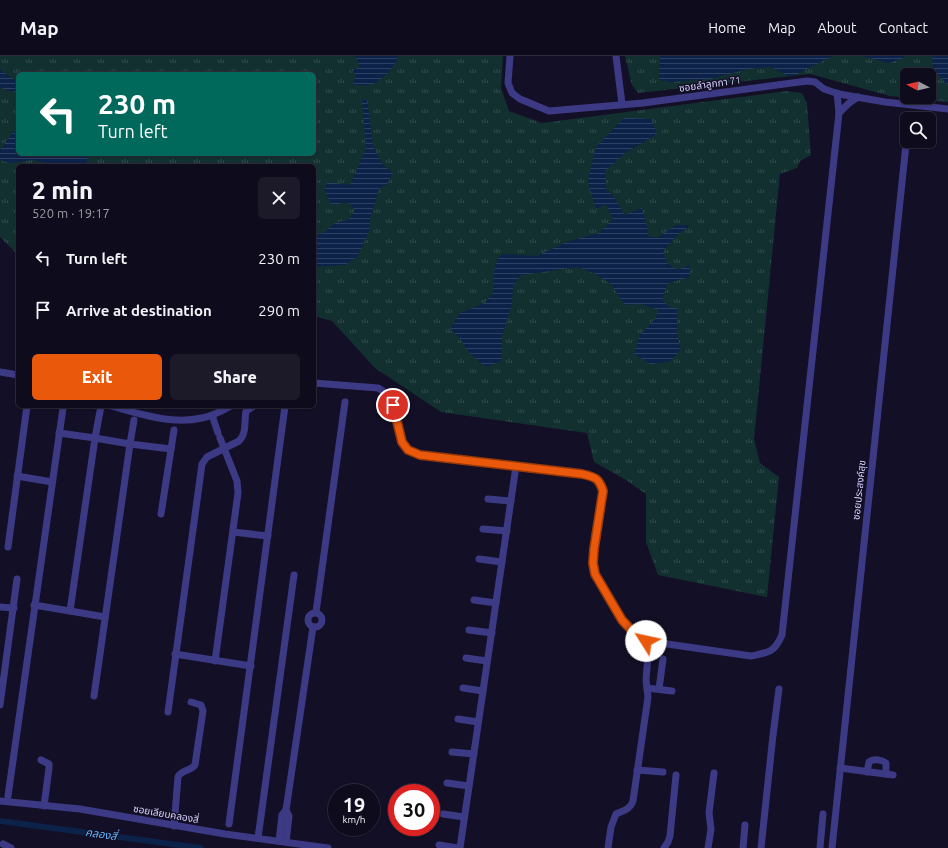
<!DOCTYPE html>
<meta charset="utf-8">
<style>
:root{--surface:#0e0b1c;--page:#1c1929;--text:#f1f3f6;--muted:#9b9ba3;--line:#2e2b3b;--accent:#ea580c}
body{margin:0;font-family:Ubuntu,"Noto Sans Thai",sans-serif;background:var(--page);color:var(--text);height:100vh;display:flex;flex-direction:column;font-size:15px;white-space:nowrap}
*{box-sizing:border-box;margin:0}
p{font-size:13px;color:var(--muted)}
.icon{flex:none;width:22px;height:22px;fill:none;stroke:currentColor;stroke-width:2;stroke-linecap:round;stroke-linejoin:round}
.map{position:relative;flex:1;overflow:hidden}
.panel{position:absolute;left:16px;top:108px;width:300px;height:244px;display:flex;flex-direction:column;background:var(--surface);border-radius:6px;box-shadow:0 1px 3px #0004,0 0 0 1px var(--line)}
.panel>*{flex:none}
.top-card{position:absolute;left:16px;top:16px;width:300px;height:84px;border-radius:6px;box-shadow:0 1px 3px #0004,0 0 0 1px var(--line);background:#00695c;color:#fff;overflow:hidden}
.needle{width:26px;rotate:277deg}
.buttons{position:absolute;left:900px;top:12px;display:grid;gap:8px}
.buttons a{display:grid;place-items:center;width:36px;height:36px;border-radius:6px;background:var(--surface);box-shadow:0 1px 3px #0004,0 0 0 1px var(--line);font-size:20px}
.speed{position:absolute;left:328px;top:728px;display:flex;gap:8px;font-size:20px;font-weight:700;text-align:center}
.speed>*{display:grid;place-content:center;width:52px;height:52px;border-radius:50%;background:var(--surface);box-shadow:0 1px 3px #0004,0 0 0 1px var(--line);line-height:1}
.speed small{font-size:10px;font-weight:400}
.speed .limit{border:6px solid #d22;background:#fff;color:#111}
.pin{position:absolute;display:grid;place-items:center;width:34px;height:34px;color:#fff;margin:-17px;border:2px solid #fff;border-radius:50%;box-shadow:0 1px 4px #0007}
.me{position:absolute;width:44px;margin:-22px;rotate:305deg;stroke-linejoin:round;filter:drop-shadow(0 0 3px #0008)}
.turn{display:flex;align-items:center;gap:14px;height:84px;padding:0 16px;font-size:18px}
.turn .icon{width:52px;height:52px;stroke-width:2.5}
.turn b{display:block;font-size:28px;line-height:34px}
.round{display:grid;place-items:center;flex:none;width:42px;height:42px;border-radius:6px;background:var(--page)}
.summary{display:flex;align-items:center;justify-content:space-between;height:68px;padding:0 16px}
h1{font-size:24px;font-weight:800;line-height:30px}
.cta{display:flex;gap:8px;margin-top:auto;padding:8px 16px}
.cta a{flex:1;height:46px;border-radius:6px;background:var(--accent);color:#fff;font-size:16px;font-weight:800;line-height:46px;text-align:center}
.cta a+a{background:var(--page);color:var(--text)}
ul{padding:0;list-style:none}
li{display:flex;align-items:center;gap:12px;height:52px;padding:0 16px}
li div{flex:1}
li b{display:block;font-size:15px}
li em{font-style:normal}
header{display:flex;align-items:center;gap:24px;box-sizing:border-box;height:56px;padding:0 20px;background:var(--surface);border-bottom:1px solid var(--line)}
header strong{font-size:19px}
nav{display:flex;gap:22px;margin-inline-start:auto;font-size:14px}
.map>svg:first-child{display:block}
</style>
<header>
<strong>Map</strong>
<nav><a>Home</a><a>Map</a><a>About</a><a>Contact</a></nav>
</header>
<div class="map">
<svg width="948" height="792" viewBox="0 0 948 792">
<defs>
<pattern id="grass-tufts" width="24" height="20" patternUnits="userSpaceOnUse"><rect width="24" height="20" fill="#12302f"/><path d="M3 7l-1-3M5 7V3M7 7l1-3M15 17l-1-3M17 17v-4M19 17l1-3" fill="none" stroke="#344d4e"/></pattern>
<pattern id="water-rules" width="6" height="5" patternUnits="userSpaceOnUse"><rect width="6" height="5" fill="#0c2248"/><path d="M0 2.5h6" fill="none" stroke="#2f4163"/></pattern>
</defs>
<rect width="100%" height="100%" fill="#130f26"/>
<g fill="url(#grass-tufts)" fill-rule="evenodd">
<path d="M0 0H503L501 32 509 55 542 67 787 35 802 37 807 47 811 99 800 105 797 112 780 118 754 383 760 407 779 421 767 541 658 519 646 486V438L626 424 594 406 587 377 441 356 375 312 332 265 314 260V110H18V199L0 181ZM18 18H314V98H18Z"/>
<path d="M625 0H948V46L890 40 810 18 638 37 632 29ZM907 19H929V41H907Z"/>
</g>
<g fill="url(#water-rules)">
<path d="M355 0H398C397 8 383 23 375 27 368 30 360 29 353 29L356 18 352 16 360 10Z"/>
<path d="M660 0H833L791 21 770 11 748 13 710 23 671 26 659 24Z"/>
<path d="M862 0H904V2L889 7Z"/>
<path d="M932 0H948V29L933 14Z"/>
<path d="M0 12C7 23 18 19 18 36L6 34 0 31Z"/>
<path d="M367 43 373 90 382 108 393 117 387 128 379 133 370 163 369 176 357 201 345 209 314 211V176L320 178 326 175 333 168 349 163 355 154 348 146 332 149 324 134 328 126 350 129 366 92 362 44Z"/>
<path d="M624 62 651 63 657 78 625 97 605 115 606 133 614 141 625 159 642 152 647 171 648 180 657 182 676 169H690L675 181 663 196 667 207 677 214 690 209V221L668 227 662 243 670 252H677V274L680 295 669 306 650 308 634 298 640 279 654 264 659 254 641 248 625 249 611 228 594 217 577 211 521 219 513 230 512 248 502 280V305L486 311 471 299 459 281 450 273 460 257 485 247 493 236 494 216 497 203 503 198 537 200 567 186 599 177 613 163 606 148 596 153 590 134 588 124 596 91Z"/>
<path d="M18 65V98H89L85 110H53L51 108 32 104 9 107 0 104V94L17 71Z"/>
</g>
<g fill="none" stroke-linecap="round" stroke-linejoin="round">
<path stroke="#0c2248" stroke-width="6" d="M0 765 201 792"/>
<g stroke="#3d3a85" stroke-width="7">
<path d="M510 0 508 27 512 37 520 43 549 55 643 47 807 25 815 26 824 33 839 38 885 46 948 53"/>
<path d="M616 0 622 48"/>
<path d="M837 37 839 57 849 47 858 41"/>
<path d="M0 316 18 319"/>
<path d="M314 327 378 332C404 345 392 383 409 394 412 397 417 398 420 399L582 418C595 421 599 422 603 435L593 507 595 518 622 564 635 578 646 585 751 600C769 596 774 597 782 579L839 57"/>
<path d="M111 350C140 358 172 369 202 362 212 360 222 355 231 350"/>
<path d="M212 359 218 377"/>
<path d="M134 364 130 388 171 393"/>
<path d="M59 377 95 382 70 555 105 561"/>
<path d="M17 420 52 426"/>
<path d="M488 443 511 445"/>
<path d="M161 458 174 374"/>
<path d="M483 473 507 475"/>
<path d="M233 476 268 480"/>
<path d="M8 491 27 350"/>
<path d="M479 503 502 506"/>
<path d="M474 544 496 547"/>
<path d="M34 549 70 555"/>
<path d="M0 551 14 552"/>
<path d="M316 556 345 346"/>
<circle cx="315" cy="564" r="7"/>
<path d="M469 574 492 577"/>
<path d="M175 598 251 610"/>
<path d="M466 602 487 605"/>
<path d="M215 605 238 437 237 425 220 382"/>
<path d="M463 632 483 635"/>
<path d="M647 632 672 635"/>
<path d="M659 633 663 603"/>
<path d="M94 640 130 388 95 382 101 350"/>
<path d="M0 649 17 523"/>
<path d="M168 656 202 408 207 401 239 385C247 377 244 366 246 355L254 350"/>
<path d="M458 663 478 666"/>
<path d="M452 696 474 698"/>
<path d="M41 704 49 708V712L44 750"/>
<path d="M840 712 893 719"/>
<path d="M637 714 663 716"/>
<path d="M867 716 869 706C874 702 882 704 886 707V718"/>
<path d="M447 727 469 730"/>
<path d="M8 740 63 352"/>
<path d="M0 745 80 753 225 778 328 792"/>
<path d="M286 754 313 571"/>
<path d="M443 758 464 761"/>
<path d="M229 768 285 350"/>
<path d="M174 770 178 721C181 714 191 715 195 709L203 655 201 649 191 646"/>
<path d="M258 782 294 519"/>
<path d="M279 785 282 759 286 754 289 760 286 786"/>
<path d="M3 788 11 792"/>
<path d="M439 789 458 792"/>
<path d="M460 792 516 410"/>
<path d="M608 792 611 771 616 758C624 754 630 754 633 745L648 641 646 624 648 599"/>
<path d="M664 792 668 786 670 780 676 719"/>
<path d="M708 792 711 773 709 757 714 717"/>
<path d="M743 792 745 769"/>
<path d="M761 792 773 679 779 633"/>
<path d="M820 792 823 758"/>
<path d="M832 792 907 79"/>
</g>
</g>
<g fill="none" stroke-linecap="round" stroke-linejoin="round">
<g stroke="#983908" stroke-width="10">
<path id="route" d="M393 349 402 386 408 394 420 399 582 418C595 421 599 422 603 435L594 493 593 507 595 518 622 564 635 578 646 585"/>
</g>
<use href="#route" stroke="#ea580c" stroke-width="7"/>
</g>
<g text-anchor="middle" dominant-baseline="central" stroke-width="3" stroke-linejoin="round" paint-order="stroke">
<g font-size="10" fill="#d9d4ff" stroke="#130f26">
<text transform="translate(710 28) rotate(-8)">ซอยลำลูกกา 71</text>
<text transform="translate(859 434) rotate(-84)">ซอยประสงค์สุข</text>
<text transform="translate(166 758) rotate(10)">ซอยเลียบคลองสี่</text>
</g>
<g font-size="11" font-style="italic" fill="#62b6ff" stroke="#130f26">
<text transform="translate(101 778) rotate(8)">คลองสี่</text>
</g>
</g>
</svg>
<div class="buttons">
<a><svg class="needle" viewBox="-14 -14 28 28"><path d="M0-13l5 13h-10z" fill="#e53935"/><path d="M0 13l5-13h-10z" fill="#9b9ba3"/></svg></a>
<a><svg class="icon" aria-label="search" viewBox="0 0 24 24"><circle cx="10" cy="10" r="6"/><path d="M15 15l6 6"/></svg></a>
</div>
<div class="speed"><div>19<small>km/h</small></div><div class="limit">30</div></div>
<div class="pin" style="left:393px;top:349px;background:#d93025"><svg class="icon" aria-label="arrive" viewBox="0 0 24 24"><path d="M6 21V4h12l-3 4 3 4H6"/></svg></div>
<svg class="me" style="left:646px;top:585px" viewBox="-20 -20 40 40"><circle r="19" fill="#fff"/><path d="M0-13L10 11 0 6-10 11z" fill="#ea580c"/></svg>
<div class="top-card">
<div class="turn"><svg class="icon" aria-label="left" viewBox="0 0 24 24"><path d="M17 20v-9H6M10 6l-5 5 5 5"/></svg><div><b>230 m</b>Turn left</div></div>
</div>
<section class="panel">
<div class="summary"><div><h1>2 min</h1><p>520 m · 19:17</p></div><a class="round"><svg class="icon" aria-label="close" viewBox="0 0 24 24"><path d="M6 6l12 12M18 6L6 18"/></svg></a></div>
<ul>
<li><svg class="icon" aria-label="left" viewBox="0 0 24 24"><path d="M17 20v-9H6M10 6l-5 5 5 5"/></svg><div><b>Turn left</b></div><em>230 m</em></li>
<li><svg class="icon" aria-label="arrive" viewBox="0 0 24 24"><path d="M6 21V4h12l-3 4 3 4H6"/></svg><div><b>Arrive at destination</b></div><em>290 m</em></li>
</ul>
<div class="cta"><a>Exit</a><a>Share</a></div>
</section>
</div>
